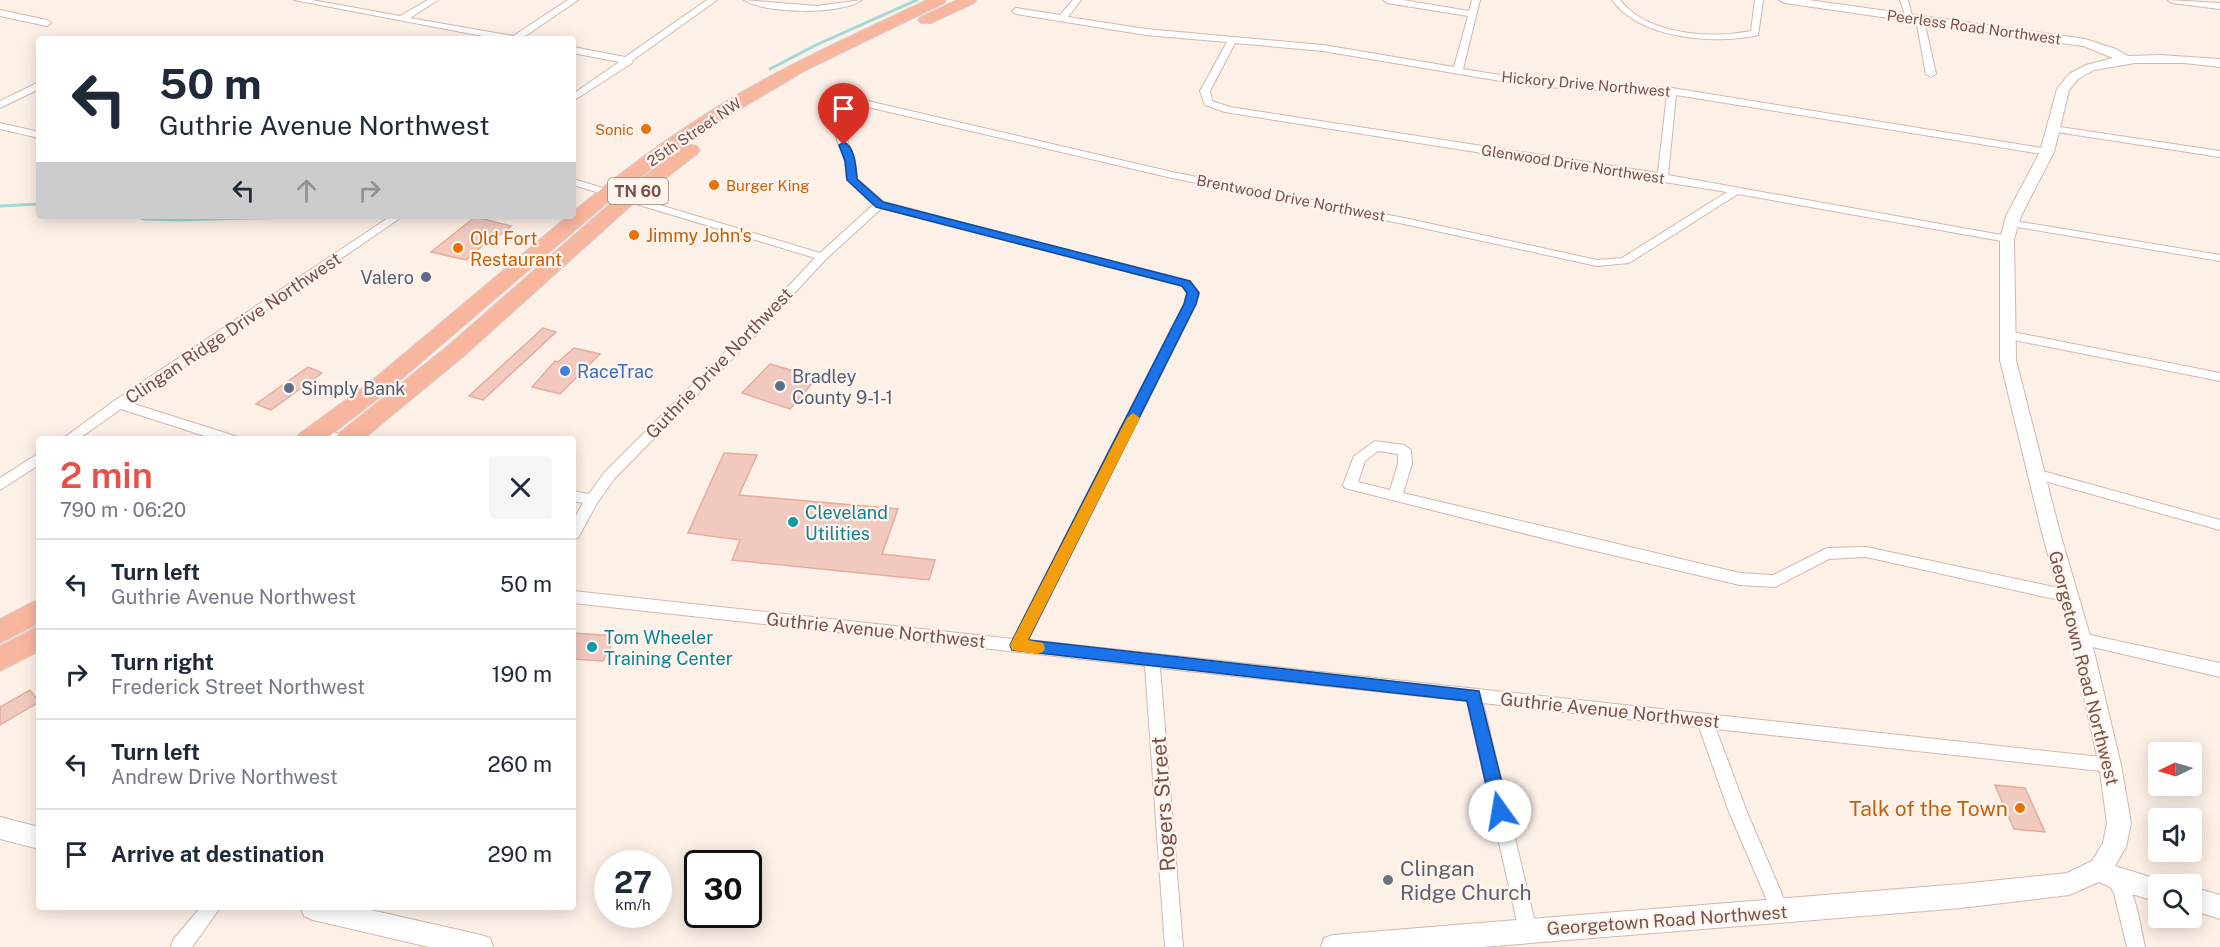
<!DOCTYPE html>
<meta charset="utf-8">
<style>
:root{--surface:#fff;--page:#f6f6f7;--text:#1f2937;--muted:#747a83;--line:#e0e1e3;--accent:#e6514c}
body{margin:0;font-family:"Public Sans",sans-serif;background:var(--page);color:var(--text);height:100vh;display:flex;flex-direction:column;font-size:22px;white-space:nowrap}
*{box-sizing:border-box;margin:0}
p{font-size:20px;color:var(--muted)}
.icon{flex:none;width:33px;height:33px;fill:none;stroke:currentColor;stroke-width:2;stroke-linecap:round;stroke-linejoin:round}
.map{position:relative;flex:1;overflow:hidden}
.drawer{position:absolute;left:36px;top:436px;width:540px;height:474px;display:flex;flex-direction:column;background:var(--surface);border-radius:6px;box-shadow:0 3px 15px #0003}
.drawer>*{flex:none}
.top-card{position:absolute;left:36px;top:36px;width:540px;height:183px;border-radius:6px;box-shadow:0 3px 15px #0003;background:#fff;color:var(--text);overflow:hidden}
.needle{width:39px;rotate:265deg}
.fabs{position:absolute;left:2148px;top:742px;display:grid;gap:12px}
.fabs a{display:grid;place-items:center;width:54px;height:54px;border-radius:6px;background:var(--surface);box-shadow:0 3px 15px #0003;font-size:30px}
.speed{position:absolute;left:594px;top:850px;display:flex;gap:12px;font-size:30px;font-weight:700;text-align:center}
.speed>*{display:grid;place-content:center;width:78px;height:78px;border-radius:50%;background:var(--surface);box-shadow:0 3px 15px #0003;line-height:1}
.speed small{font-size:15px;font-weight:400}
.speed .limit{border:3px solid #111;border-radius:9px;background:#fff;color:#111}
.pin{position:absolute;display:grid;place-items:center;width:51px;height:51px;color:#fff;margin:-62px -26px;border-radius:50% 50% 50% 0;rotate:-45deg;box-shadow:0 0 6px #0007}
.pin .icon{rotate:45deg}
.me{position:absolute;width:66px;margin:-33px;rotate:347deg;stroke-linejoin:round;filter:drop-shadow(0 0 4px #0008)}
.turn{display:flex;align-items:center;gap:21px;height:126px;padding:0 24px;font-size:27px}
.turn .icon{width:78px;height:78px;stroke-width:2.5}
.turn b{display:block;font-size:42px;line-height:51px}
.lanes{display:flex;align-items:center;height:57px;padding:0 24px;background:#0003;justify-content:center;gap:30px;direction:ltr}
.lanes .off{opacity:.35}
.round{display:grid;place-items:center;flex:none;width:63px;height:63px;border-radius:6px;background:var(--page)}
.head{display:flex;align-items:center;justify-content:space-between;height:102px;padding:0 24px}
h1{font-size:36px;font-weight:600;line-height:45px;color:var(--accent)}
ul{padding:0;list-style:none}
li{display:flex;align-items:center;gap:18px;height:90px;padding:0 24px;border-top:2px solid var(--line)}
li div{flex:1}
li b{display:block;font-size:22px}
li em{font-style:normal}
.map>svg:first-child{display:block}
</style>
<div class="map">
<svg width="2220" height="947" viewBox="0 0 2220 947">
<rect width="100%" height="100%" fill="#fdf0e7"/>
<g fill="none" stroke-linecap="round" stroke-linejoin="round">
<g stroke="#a1d9d6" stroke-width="3">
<path d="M770 69 816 45 917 0"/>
<path d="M0 206 39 204"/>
<path d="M136 216 144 219 178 220 323 216"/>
</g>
</g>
<g fill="#f2c9bf" stroke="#e5ac9f" stroke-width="1.5">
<path d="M475 217 511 226 500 235 496 234 466 260 431 252Z"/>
<path d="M543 328 556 332 483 400 469 396Z"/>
<path d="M574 348 600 354 560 394 532 387 555 361 558 362Z"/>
<path d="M770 364 817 378 790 409 742 393Z"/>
<path d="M308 367 322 373 271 410 256 404Z"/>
<path d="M724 453 757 455 739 495 898 509 882 554 935 560 929 580 732 560 740 540 688 533Z"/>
<path d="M573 633 616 636 603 661 573 659Z"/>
<path d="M30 690 39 702 0 725V707Z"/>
<path d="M1995 785 2025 788 2045 832 2014 829Z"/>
</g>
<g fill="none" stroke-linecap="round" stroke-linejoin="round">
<g stroke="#d1b8af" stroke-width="2">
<g id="minor">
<path d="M294 0H312L400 16 428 0H438L410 18 513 36 568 0H578L521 39H498Z"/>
<path d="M707 0H717L633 60 632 63 573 101V94L619 62 573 53V47L625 57Z"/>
<path d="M744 0 817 6 862 0C841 15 765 14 744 0Z"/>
<path d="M1073 0H1081L1068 17 1146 29 1323 45 1454 67 1468 16 1387 3 1383 0H1403L1469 11 1472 0H1480L1463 69 1530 80 1672 88 2048 149 2053 152 2048 155 1676 95 1668 175 2007 236 2012 239 2007 242 1738 194 1629 263 1597 266 1409 225 1172 178 855 104 845 107 837 114 855 161 857 179 884 202 1190 282 1199 293 1196 304 1028 640 2110 758 2116 760 2118 765 2116 770 2110 772 1716 729 1747 812 1789 911 1786 917 1780 920 1774 917 1729 812 1699 727 1483 703 1537 931 1535 937 1528 940 1521 937 1519 931 1467 701 1160 668 1183 947H1165L1145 666 573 603V591L1013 639 1184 304 1187 293 1182 286 882 208 826 259 752 339 614 479 597 503 578 538 573 539V521L583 503 573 501V491L589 494 604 473 744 333 815 258 573 185V179L820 253 874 204 847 180 845 161 827 113 839 103 855 98 1172 172 1409 219 1597 260 1622 258 1727 192 1225 112 1205 105 1200 91 1227 42 1146 35 1016 14 1012 11 1016 8 1060 15ZM1235 43 1323 51 1530 86 1667 94 1658 173 1230 107 1212 101 1210 91Z"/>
<path d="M1612 0H1620C1647 35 1711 39 1751 31L1755 0H1763L1758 35C1714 45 1640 39 1612 0Z"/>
<path d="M1900 0H1908L1913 20 1906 18Z"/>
<path d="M2168 0 2220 3V9L2172 3Z"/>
<path d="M0 10 47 20 51 23 47 26 0 16Z"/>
<path d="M1920 17 1924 20 1936 74 1931 77 1926 74 1916 20Z"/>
<path d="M39 82V89L0 108V101Z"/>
<path d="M0 123 39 132V138L0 129Z"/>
<path d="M2053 126 2220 151V157L2050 131V127Z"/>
<path d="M391 216H403L131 403 238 437 239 440H217L121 409 77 440H61L114 401Z"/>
<path d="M2009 220 2220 255V261L2005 225 2004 223Z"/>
<path d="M2008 331 2220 373V381L2004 338 2002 335Z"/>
<path d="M316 428 352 437 353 440H325L311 436 309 433Z"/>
<path d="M1375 441 1404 445 1411 450 1412 464 1403 493 1740 573 1773 575 1827 548 1866 547 2068 590 2073 592 2075 596 2073 600 2068 602 1866 557 1829 559 1775 587 1740 585 1570 545 1345 488 1343 485 1354 456ZM1378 451 1398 454V464L1390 490 1358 482 1365 461Z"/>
<path d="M39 453V465L0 490V478Z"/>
<path d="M2035 469 2220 520V530L2030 477 2028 474Z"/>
<path d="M2081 633 2220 663V677L2076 643 2073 639 2076 635Z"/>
<path d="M2114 869C2135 878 2140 926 2145 947H2127L2114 893 2105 878 2108 872Z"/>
<path d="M200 908H220L192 947H171L173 940Z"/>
</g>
</g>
<g stroke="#d1b8af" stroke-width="2">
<g id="tertiary">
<path d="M1779 0H1809L2085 39 2116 49 2128 56 2160 55 2220 59V67L2184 63H2135L2094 70 2078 79 2069 90 2054 152 2021 216 2014 239 2016 360 2060 533 2091 639 2121 765 2131 823 2126 847 2115 866 2166 882 2168 885H2158V902L2112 888 2099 882 2069 895 1961 908 1482 947H1321L1324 938 1333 935 1961 884 2067 873 2092 861 2103 843 2107 823 2099 765 2071 639 2042 533 2000 360V239L2006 216 2040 152 2057 89 2069 74 2086 65 2113 58 2083 46 1785 3Z"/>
<path d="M0 817 39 827V849L0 839Z"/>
<path d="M2192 887 2220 895V919L2192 910Z"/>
<path d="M301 908H362L481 935 490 938 493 947H429L313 920 304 916Z"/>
</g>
</g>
<g stroke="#d9cfcd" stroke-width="2">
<g id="trunk">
<path d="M927 0H946L944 3 806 70 703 131 615 196 384 394 324 440H296L299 434 368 384 568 216H573V212C641 155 716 103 796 63 839 41 883 21 927 0Z"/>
<path d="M957 0H976L974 3 931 23H921L918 20 921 17Z"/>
<path d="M691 145 697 146 700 150 697 154 635 202 465 355 362 440H335L338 434 449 345 621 194 685 146Z"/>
<path d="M39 599V623L0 643V619Z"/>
<path d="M39 626V651L0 671V646Z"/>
</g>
</g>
<use href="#minor" fill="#fff" fill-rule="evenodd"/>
<use href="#tertiary" fill="#fff" fill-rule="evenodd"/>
<use href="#trunk" fill="#f9b69f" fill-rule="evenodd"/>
</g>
<path fill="#1a73e8" stroke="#114b97" stroke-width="1.5" d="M844 142C855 147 856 167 857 179L883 202 1190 281 1199 293 1196 304 1028 640 1479 691 1509 811 1507 816 1500 819 1494 816 1492 811 1467 701 1012 650 1010 645 1184 304 1187 293 1182 286 876 207 847 180 845 161 839 145Z"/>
<path fill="#f59e0b" d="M1133 413 1140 418 1028 640 1043 643 1045 648 1043 652 1037 654 1012 650 1010 645 1012 641 1127 418Z"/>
<g fill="#e8710a" stroke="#fff5ee" stroke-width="2">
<circle cx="646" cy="129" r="6"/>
<circle cx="714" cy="185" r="6"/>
<circle cx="634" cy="235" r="6"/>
<circle cx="458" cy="248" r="6"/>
<circle cx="2020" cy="808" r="6"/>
</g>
<g fill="#5c6f8a" stroke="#fff5ee" stroke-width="2">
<circle cx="426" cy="277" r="6"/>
<circle cx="780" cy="386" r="6"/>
<circle cx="289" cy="388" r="6"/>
</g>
<circle fill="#3f7fe0" stroke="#fff5ee" stroke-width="2" cx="565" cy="371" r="6"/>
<g fill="#0f9aa8" stroke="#fff5ee" stroke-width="2">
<circle cx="793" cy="522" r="6"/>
<circle cx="592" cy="647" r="6"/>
</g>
<circle fill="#6b7280" stroke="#fff5ee" stroke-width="2" cx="1388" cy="880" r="6"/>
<g text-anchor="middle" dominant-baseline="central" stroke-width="4.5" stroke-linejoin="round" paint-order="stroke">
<g font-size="15" fill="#77524b" stroke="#fff5ee">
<text transform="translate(1974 27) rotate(8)">Peerless Road Northwest</text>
<text transform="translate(1586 84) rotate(5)">Hickory Drive Northwest</text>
<text transform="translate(694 132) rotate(-34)">25th Street NW</text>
<text transform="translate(1573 164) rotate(9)">Glenwood Drive Northwest</text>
<text transform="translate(1291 198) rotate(11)">Brentwood Drive Northwest</text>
</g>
<g font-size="15" fill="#c56008" stroke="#fff5ee" text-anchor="end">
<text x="634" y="129">Sonic</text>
<text x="726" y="185" text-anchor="start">Burger King</text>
</g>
<rect fill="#fff5ee" stroke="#a0837c" stroke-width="1.5" x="608" y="178" width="60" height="26" rx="4.5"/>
<g font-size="16" font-weight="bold" fill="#77524b">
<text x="638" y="191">TN 60</text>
</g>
<g font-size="18" fill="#c56008" stroke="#fff5ee" text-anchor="start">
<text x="646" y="235">Jimmy John's</text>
<text x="470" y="238">Old Fort<tspan x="470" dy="21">Restaurant</tspan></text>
</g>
<g font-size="18" fill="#4e5e75" stroke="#fff5ee" text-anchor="start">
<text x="414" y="277" text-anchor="end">Valero</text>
<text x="792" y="376">Bradley<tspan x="792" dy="21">County 9-1-1</tspan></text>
<text x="301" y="388">Simply Bank</text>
</g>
<g font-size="18" fill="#77524b" stroke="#fff5ee">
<text transform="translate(233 328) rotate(-34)">Clingan Ridge Drive Northwest</text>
<text transform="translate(719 363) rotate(-46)">Guthrie Drive Northwest</text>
<text transform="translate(876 630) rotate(6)">Guthrie Avenue Northwest</text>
<text transform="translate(2084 668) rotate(76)">Georgetown Road Northwest</text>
<text transform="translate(1610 710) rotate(6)">Guthrie Avenue Northwest</text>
<text transform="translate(1667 920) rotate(-4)">Georgetown Road Northwest</text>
</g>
<g font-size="18" fill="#366cbe" stroke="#fff5ee" text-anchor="start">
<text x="577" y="371">RaceTrac</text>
</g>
<g font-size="18" fill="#0d838f" stroke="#fff5ee" text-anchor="start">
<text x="805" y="512">Cleveland<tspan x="805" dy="21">Utilities</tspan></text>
<text x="604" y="637">Tom Wheeler<tspan x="604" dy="21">Training Center</tspan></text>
</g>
<g font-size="21" fill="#77524b" stroke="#fff5ee">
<text transform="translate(1163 804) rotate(-94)">Rogers Street</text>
</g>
<g font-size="21" fill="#c56008" stroke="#fff5ee" text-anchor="end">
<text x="2008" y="808">Talk of the Town</text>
</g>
<g font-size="21" fill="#5b616d" stroke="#fff5ee" text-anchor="start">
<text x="1400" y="868">Clingan<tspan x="1400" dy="24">Ridge Church</tspan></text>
</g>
</g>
</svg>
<div class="fabs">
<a><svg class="needle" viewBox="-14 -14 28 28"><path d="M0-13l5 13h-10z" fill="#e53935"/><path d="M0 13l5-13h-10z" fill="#747a83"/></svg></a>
<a><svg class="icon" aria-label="sound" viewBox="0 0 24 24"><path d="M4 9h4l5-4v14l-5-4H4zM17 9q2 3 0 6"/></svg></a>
<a><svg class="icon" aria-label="search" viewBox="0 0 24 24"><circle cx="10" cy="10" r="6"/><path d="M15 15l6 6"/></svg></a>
</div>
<div class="speed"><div>27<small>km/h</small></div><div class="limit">30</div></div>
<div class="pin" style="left:844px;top:145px;background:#d93025"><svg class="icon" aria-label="arrive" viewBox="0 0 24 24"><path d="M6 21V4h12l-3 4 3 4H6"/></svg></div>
<svg class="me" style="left:1500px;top:811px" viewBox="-20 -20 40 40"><circle r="19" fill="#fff"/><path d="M0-13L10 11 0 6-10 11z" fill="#1a73e8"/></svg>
<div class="top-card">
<div class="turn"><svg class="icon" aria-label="left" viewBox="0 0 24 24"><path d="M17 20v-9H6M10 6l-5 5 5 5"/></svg><div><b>50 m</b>Guthrie Avenue Northwest</div></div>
<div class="lanes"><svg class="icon" aria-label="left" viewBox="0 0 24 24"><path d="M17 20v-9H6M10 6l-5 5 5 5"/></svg><svg class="icon off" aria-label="ahead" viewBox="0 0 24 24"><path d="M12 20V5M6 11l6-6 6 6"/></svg><svg class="icon off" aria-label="right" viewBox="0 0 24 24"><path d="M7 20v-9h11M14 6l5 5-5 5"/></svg></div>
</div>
<section class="drawer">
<div class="head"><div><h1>2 min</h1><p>790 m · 06:20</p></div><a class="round"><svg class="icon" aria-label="close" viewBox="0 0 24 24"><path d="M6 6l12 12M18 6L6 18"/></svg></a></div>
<ul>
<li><svg class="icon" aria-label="left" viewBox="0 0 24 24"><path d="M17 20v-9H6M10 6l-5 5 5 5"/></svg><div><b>Turn left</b><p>Guthrie Avenue Northwest</p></div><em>50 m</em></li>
<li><svg class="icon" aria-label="right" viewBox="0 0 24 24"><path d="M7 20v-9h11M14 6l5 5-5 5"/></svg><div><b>Turn right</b><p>Frederick Street Northwest</p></div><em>190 m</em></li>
<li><svg class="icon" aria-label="left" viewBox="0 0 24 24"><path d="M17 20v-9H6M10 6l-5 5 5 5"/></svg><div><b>Turn left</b><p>Andrew Drive Northwest</p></div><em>260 m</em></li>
<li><svg class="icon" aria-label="arrive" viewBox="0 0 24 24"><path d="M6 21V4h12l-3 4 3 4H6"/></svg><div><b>Arrive at destination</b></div><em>290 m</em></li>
</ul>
</section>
</div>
